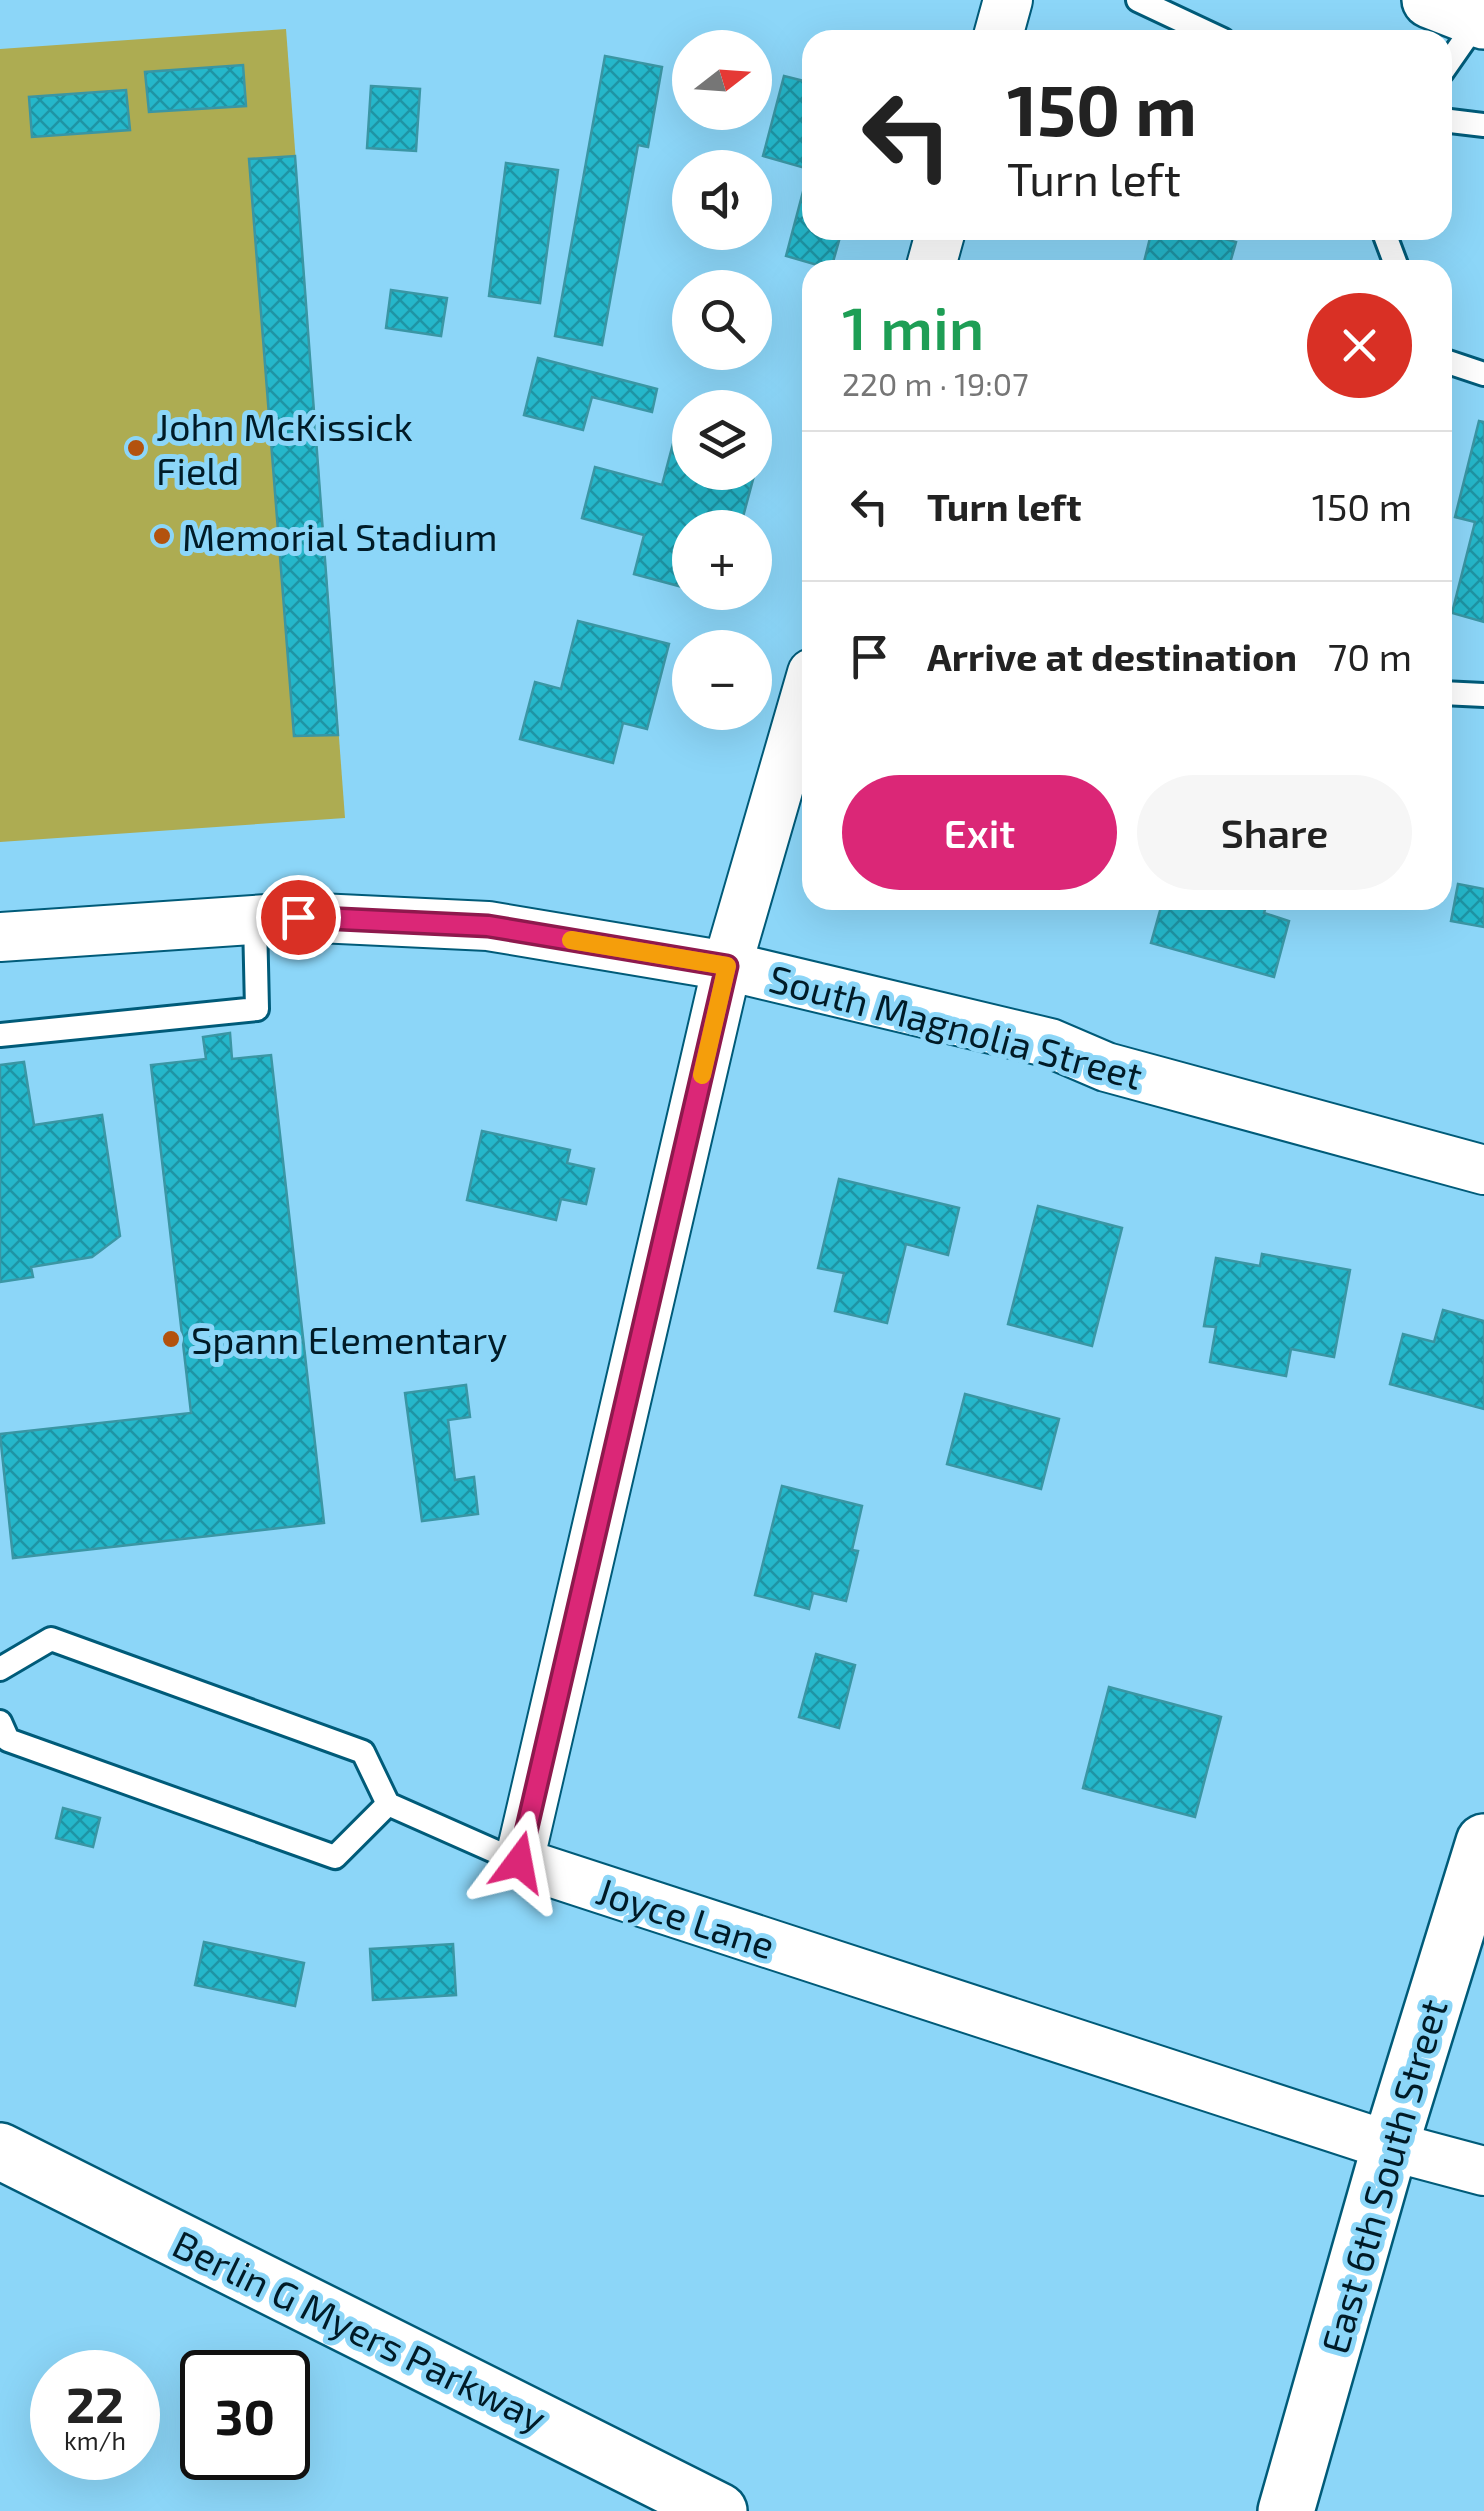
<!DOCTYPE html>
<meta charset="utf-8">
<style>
:root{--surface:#fff;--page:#f6f6f6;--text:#222;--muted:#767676;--line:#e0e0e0;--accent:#db2777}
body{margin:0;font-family:"Exo 2",sans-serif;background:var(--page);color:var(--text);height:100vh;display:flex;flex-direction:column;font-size:38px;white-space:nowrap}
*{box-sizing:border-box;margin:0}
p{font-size:32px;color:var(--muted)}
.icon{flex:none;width:55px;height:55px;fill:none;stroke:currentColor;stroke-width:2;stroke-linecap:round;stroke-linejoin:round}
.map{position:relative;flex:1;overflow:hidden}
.details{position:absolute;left:802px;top:260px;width:650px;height:650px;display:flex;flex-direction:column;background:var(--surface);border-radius:30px;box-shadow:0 10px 40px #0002}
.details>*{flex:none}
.guide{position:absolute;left:802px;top:30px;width:650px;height:210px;border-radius:30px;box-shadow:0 10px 40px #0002;background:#fff;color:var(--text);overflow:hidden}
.needle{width:65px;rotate:73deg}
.tools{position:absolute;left:672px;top:30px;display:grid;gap:20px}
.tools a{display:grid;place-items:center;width:100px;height:100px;border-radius:50%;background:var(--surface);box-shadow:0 10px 40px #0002;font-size:50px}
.speed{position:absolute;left:30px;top:2350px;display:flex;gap:20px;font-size:50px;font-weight:700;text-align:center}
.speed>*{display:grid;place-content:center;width:130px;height:130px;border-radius:50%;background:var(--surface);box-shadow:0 10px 40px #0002;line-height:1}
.speed small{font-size:25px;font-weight:400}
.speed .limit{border:5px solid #111;border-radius:15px;background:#fff;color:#111}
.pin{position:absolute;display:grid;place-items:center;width:85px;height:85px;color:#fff;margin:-42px;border:5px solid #fff;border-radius:50%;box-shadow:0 2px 10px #0007}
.me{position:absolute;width:110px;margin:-55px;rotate:13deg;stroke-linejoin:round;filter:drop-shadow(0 0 8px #0008)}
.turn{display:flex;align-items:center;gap:35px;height:210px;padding:0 40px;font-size:45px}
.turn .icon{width:130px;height:130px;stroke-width:2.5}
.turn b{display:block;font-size:70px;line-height:85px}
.round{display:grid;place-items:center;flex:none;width:105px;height:105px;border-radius:52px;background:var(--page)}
.summary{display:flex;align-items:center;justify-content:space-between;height:170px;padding:0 40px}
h1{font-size:60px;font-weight:600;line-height:75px;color:#1e9e55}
.cta{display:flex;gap:20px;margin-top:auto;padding:20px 40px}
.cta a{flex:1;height:115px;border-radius:60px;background:var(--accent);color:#fff;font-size:40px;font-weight:600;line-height:115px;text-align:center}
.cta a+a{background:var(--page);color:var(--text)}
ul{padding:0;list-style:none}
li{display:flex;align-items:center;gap:30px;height:150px;padding:0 40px;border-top:2px solid var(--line)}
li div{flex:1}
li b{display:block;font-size:38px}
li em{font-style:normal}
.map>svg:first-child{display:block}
</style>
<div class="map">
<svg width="1484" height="2511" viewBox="0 0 1484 2511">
<defs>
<pattern id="building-cross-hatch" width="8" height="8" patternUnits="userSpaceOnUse" patternTransform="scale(2.5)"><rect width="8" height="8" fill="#25b7ca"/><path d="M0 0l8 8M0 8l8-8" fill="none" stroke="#1e94a4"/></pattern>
</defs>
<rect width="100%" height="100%" fill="#8cd6f8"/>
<path fill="#adac52" d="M286 29 345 818 0 842V49Z"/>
<g fill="url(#building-cross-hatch)" stroke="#3a96a4" stroke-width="2.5">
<path d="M605 56 662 67 648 147 638 145 602 345 555 336Z"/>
<path d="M243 65 246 106 149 112 145 72Z"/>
<path d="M784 76 812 83V230H842L831 269 786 256 809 169 763 156Z"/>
<path d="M371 86 420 89 416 151 367 148Z"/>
<path d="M126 90 130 130 32 137 29 97Z"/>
<path d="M295 156 338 735 294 736 249 159Z"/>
<path d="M506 163 558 170 540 303 489 296Z"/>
<path d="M1152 230 1194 238 1196 231 1236 242 1228 270H1142Z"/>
<path d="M391 290 447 298 441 336 386 328Z"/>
<path d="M538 358 657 389 652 412 592 397 583 430 524 415Z"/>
<path d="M1479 421 1484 422V622L1452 613 1475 522 1455 517Z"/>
<path d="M674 440 690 444V472H755L740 528H690V589L634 574 644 535 582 518 595 467 662 485Z"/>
<path d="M578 621 669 644 647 729 623 723 613 763 520 739 535 682 561 689Z"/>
<path d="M1458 884 1484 889V927L1451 921Z"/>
<path d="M1163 900H1268L1264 913 1289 921 1274 977 1151 943Z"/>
<path d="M230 1033 232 1059 271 1055 324 1523 13 1558 0 1434 191 1413 151 1065 206 1059 203 1037Z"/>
<path d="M24 1062 34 1125 102 1115 120 1236 92 1257 31 1267 33 1277 0 1282V1065Z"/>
<path d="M482 1131 570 1150 567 1163 594 1169 586 1204 561 1199 556 1220 467 1200Z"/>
<path d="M839 1179 959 1208 948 1255 906 1244 887 1323 835 1311 844 1273 818 1268Z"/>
<path d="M1038 1206 1122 1228 1092 1346 1008 1324Z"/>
<path d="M1262 1254 1350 1270 1334 1357 1291 1349 1286 1376 1210 1362 1216 1327 1204 1326 1216 1258 1260 1266Z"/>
<path d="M1443 1310 1484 1321V1409L1390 1384 1403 1334 1434 1342Z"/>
<path d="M466 1385 470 1417 448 1420 455 1480 474 1477 478 1514 422 1521 405 1393Z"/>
<path d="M965 1394 1059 1419 1041 1489 947 1464Z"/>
<path d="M782 1486 862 1506 852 1550 858 1551 846 1601 813 1593 809 1609 755 1595Z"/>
<path d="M816 1654 855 1665 839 1728 799 1717Z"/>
<path d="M1109 1687 1221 1717 1195 1817 1083 1788Z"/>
<path d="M63 1808 100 1818 93 1847 56 1838Z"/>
<path d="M204 1942 304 1963 295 2006 195 1985Z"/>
<path d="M453 1944 456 1995 373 2000 370 1949Z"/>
</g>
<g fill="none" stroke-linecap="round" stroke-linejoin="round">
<g stroke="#005b79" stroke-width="28">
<g id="lane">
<path d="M1138 0 1223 40"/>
<path d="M1442 72 1479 19"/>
<path d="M1442 120 1484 125"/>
<path d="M1383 230 1398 270"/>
<path d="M1442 360 1484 374"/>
<path d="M1442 693 1484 695"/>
<path d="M0 1035 257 1009 255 920"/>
<path d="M0 1669 51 1639 363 1752 388 1804 519 1862"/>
<path d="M0 1722 8 1740 335 1857 388 1804"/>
</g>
</g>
<g stroke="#005b79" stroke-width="52">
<g id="street">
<path d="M997 40 1008 0"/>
<path d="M930 270 941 230"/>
<path d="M812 673 727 966 519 1862 1390 2146 1484 2171"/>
<path d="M0 937 297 917 488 926 727 966 1050 1043 1106 1067 1484 1170"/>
</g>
</g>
<g stroke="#005b79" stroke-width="60">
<path id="secondary" d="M1286 2511 1390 2146 1484 1842"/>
</g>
<g stroke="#005b79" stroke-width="60">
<g id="primary">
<path d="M1430 0 1484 21"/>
<path d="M0 2151 719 2511"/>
</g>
</g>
<use href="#lane" stroke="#fff" stroke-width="22"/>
<use href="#street" stroke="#fff" stroke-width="48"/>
<use href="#secondary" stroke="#fff" stroke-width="55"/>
<use href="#primary" stroke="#fff" stroke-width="55"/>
</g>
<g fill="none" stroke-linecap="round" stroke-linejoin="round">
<g stroke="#8e194d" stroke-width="25">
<path id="route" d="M298 917 488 926 727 966 519 1862"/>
</g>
<use href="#route" stroke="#db2777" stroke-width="18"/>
<path stroke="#f59e0b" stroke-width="18" d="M571 940 727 966 702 1075"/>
</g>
<g fill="#b3520d" stroke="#8cd6f8" stroke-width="4">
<circle cx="136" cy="448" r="10"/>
<circle cx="162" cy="536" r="10"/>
<circle cx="171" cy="1339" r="10"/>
</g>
<g text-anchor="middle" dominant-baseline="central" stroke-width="10" stroke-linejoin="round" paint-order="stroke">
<g font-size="38" fill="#001b27" stroke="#8cd6f8" text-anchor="start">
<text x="156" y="426">John McKissick<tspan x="156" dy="44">Field</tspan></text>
<text x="182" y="536">Memorial Stadium</text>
<text x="191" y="1339">Spann Elementary</text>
</g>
<g font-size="38" fill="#001b27" stroke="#8cd6f8">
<text transform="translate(956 1026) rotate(15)">South Magnolia Street</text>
<text transform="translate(686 1917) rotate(18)">Joyce Lane</text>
<text transform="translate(1383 2176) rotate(-74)">East 6th South Street</text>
<text transform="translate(360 2330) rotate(26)">Berlin G Myers Parkway</text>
</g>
</g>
</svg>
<div class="tools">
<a><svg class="needle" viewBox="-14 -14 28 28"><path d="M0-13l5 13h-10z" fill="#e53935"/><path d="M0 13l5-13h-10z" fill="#767676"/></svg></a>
<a><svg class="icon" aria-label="sound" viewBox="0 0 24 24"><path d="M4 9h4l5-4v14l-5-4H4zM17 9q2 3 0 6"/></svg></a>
<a><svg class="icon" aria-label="search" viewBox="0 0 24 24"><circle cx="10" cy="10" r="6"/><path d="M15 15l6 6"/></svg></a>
<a><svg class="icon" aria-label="layers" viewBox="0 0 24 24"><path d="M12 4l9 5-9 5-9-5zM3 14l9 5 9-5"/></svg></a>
<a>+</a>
<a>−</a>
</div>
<div class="speed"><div>22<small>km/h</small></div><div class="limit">30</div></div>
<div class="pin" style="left:298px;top:917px;background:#d93025"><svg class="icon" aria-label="arrive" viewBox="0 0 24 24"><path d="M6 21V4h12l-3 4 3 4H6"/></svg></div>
<svg class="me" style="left:519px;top:1862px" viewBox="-20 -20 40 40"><path d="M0-17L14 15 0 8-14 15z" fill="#db2777" stroke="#fff" stroke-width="4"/></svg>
<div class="guide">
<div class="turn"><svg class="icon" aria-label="left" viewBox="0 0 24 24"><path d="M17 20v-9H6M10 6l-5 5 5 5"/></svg><div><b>150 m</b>Turn left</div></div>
</div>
<section class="details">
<div class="summary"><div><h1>1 min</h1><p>220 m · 19:07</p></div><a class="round" style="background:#d93025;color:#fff"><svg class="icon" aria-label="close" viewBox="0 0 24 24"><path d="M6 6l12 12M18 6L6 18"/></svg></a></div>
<ul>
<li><svg class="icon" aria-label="left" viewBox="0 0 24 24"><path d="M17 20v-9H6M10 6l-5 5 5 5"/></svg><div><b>Turn left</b></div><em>150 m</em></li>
<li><svg class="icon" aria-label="arrive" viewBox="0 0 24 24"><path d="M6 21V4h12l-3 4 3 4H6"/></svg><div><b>Arrive at destination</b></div><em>70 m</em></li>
</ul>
<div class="cta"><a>Exit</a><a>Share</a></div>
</section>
</div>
